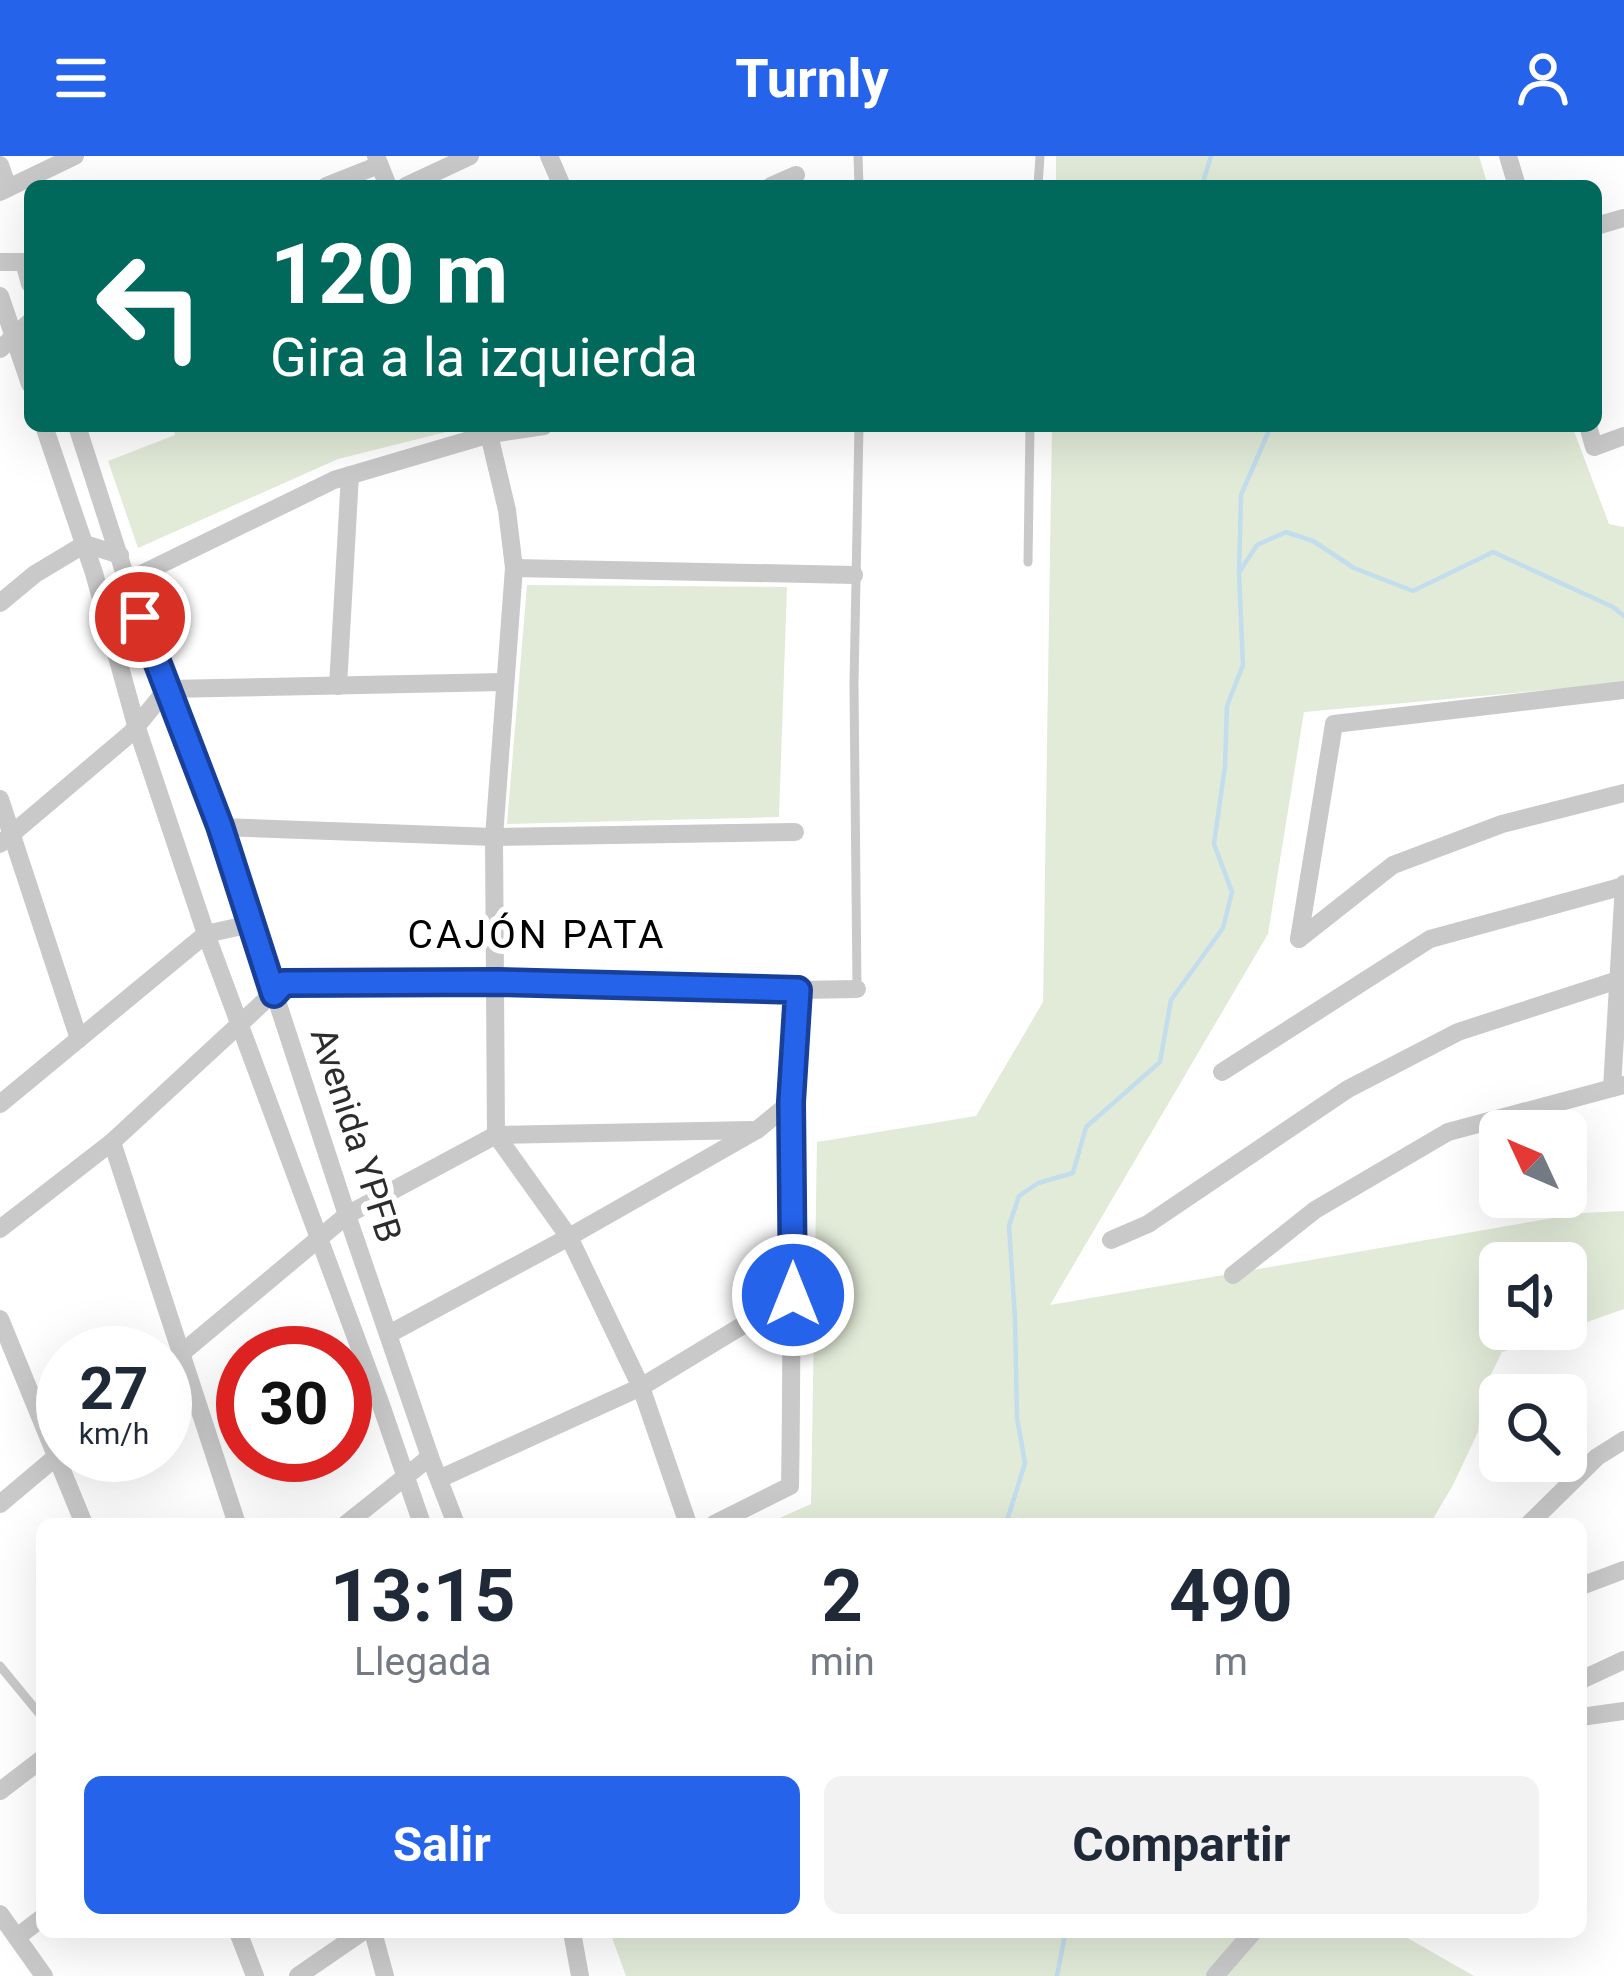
<!DOCTYPE html>
<html lang="es">
<meta charset="utf-8">
<style>
:root{--surface:#fff;--page:#f2f2f3;--text:#1f2937;--muted:#747a83;--accent:#2563eb}
body{margin:0;font-family:Roboto,sans-serif;background:var(--page);color:var(--text);height:100vh;display:flex;flex-direction:column;font-size:45px;white-space:nowrap}
*{box-sizing:border-box;margin:0}
p{font-size:39px;color:var(--muted)}
.icon{flex:none;width:66px;height:66px;fill:none;stroke:currentColor;stroke-width:2;stroke-linecap:round;stroke-linejoin:round}
.map{position:relative;flex:1;overflow:hidden}
.drawer{position:absolute;left:36px;top:1362px;width:1551px;height:420px;display:flex;flex-direction:column;background:var(--surface);border-radius:18px;box-shadow:0 12px 48px #0002}
.drawer>*{flex:none}
.top-card{position:absolute;left:24px;top:24px;width:1578px;height:252px;border-radius:18px;box-shadow:0 12px 48px #0002;background:#00695c;color:#fff;overflow:hidden}
.needle{width:78px;rotate:314deg}
.buttons{position:absolute;left:1479px;top:954px;display:grid;gap:24px}
.buttons a{display:grid;place-items:center;width:108px;height:108px;border-radius:18px;background:var(--surface);box-shadow:0 12px 48px #0002;font-size:60px}
.speed{position:absolute;left:36px;top:1170px;display:flex;gap:24px;font-size:60px;font-weight:700;text-align:center}
.speed>*{display:grid;place-content:center;width:156px;height:156px;border-radius:50%;background:var(--surface);box-shadow:0 12px 48px #0002;line-height:1}
.speed small{font-size:30px;font-weight:400}
.speed .limit{border:18px solid #d22;background:#fff;color:#111}
.pin{position:absolute;display:grid;place-items:center;width:102px;height:102px;color:#fff;margin:-51px;border:6px solid #fff;border-radius:50%;box-shadow:0 3px 12px #0007}
.me{position:absolute;width:132px;margin:-66px;rotate:0deg;stroke-linejoin:round;filter:drop-shadow(0 0 9px #0008)}
.turn{display:flex;align-items:center;gap:42px;height:252px;padding:0 48px;font-size:54px}
.turn .icon{width:156px;height:156px;stroke-width:2.5}
.turn b{display:block;font-size:84px;line-height:102px}
.eta{display:flex;justify-content:space-evenly;align-items:center;height:204px;text-align:center}
.eta b{font-size:72px;font-weight:700;line-height:84px}
.primary-button{display:flex;gap:24px;margin-top:auto;padding:24px 48px}
.primary-button a{flex:1;height:138px;border-radius:18px;background:var(--accent);color:#fff;font-size:48px;font-weight:700;line-height:138px;text-align:center}
.primary-button a+a{background:var(--page);color:var(--text)}
header{display:flex;justify-content:space-between;align-items:center;height:156px;padding:0 48px;background:var(--accent);color:#fff;font-size:54px;font-weight:700}
.map>svg:first-child{display:block}
</style>
<header><svg class="icon" aria-label="menu" viewBox="0 0 24 24"><path d="M4 6h16M4 12h16M4 18h16"/></svg>Turnly<svg class="icon" aria-label="person" viewBox="0 0 24 24"><circle cx="12" cy="8" r="4"/><path d="M4 21q1-7 8-7t8 7"/></svg></header>
<div class="map">
<svg width="1624" height="1820" viewBox="0 0 1624 1820">
<rect width="100%" height="100%" fill="#fff"/>
<g fill="#e2ebd8" fill-rule="evenodd">
<path d="M1056 0H1479L1488 30H1056Z"/>
<path d="M173 270H441L458 273 338 303 138 392 108 305 175 279Z"/>
<path d="M1052 270H1572L1609 368 1624 371V527L1304 556 1268 778 1050 1149 1582 1057 1624 1055V1153L1502 1196 1482 1237 1478 1276 1453 1329 1430 1368H766L811 1348 817 986 976 960 1043 846ZM1500 1107H1566V1173H1500Z"/>
<path d="M527 429 787 431 779 661 507 668Z"/>
<path d="M610 1776H1397L1474 1820H626Z"/>
</g>
<g fill="none" stroke-linecap="round" stroke-linejoin="round">
<g stroke="#c2ddec" stroke-width="4.5">
<path d="M1202 30 1211 0"/>
<path d="M1240 415 1257 389 1286 376 1313 385 1354 412 1413 435 1493 396 1613 451 1624 460"/>
<path d="M1006 1368 1025 1307 1017 1262 1015 1162 1009 1070 1019 1040 1038 1027 1073 1017 1086 971 1160 906 1171 844 1223 772 1232 736 1214 688 1225 610 1227 550 1243 509 1239 417 1241 339 1271 270"/>
<path d="M1057 1820 1064 1784 1063 1776"/>
</g>
<g stroke="#c9c9c9" stroke-width="9">
<path d="M858 0 859 30"/>
<path d="M1038 30 1040 0"/>
<path d="M1028 406 1030 270"/>
<path d="M857 833 854 528 859 270"/>
<path d="M0 1510 42 1561"/>
</g>
<g stroke="#c9c9c9" stroke-width="18">
<path d="M376 0 388 30"/>
<path d="M549 0 562 30"/>
<path d="M1508 0 1517 30"/>
<path d="M0 9 8 32"/>
<path d="M326 30 379 9"/>
<path d="M406 30 470 0"/>
<path d="M771 30 796 19"/>
<path d="M0 36 75 0"/>
<path d="M1596 70 1624 62"/>
<path d="M0 106H24L30 128"/>
<path d="M0 140 30 228"/>
<path d="M0 193 30 166"/>
<path d="M44 270 94 417 136 569 206 778 381 1249 422 1368"/>
<path d="M77 270 127 425 220 671 347 1059 430 1301 456 1368"/>
<path d="M1588 270 1594 291 1624 280"/>
<path d="M514 412 854 419"/>
<path d="M127 425 334 324 490 278 544 270"/>
<path d="M0 447 35 418 85 388 120 399"/>
<path d="M338 530 350 319"/>
<path d="M0 643 79 883"/>
<path d="M220 671 494 681 795 676"/>
<path d="M0 688 131 577 167 533 503 526"/>
<path d="M1299 783 1334 568 1624 534"/>
<path d="M1299 783 1393 709 1502 668 1624 637"/>
<path d="M1222 916 1430 783 1624 730"/>
<path d="M1612 932 1624 728"/>
<path d="M0 948 206 778 251 768"/>
<path d="M496 979 569 1081 641 1231 688 1368"/>
<path d="M496 979 752 974"/>
<path d="M112 986 237 1368"/>
<path d="M0 1073 112 986 284 827 497 826 798 834 857 833"/>
<path d="M1111 1084 1148 1068 1348 933 1458 876 1624 822"/>
<path d="M1233 1119 1315 1054 1448 976 1624 929"/>
<path d="M0 1163 84 1368"/>
<path d="M389 1178 569 1081 757 974 791 946"/>
<path d="M165 1211 347 1059 496 979 494 681 514 412 507 354 487 270"/>
<path d="M439 1323 641 1231 793 1139"/>
<path d="M0 1348 63 1295"/>
<path d="M346 1368 430 1301"/>
<path d="M714 1368 790 1330C793 1165 789 999 798 834"/>
<path d="M1529 1368 1597 1301 1624 1284"/>
<path d="M1581 1430 1624 1414"/>
<path d="M1581 1524 1624 1504"/>
<path d="M1581 1561 1624 1555"/>
<path d="M0 1635 42 1603"/>
<path d="M0 1758 44 1820"/>
<path d="M238 1776 255 1820"/>
<path d="M373 1776 385 1820"/>
<path d="M572 1776 580 1820"/>
<path d="M17 1781 42 1762"/>
<path d="M298 1820 362 1776"/>
<path d="M1215 1820 1253 1776"/>
</g>
</g>
<g fill="none" stroke-linecap="round" stroke-linejoin="round">
<g stroke="#184099" stroke-width="30">
<path id="route" d="M140 461 220 670 274 838 284 827 497 826 798 834 791 946 793 1139"/>
</g>
<use href="#route" stroke="#2563eb" stroke-width="21"/>
</g>
<g text-anchor="middle" dominant-baseline="central" stroke-width="12" stroke-linejoin="round" paint-order="stroke">
<g font-size="36" fill="#2c2c2c" stroke="#fff">
<text transform="translate(356 979) rotate(72)">Avenida YPFB</text>
</g>
<g font-size="39" letter-spacing="3" fill="#000" stroke="#fff">
<text x="537" y="779">CAJÓN PATA</text>
</g>
</g>
</svg>
<div class="buttons">
<a><svg class="needle" viewBox="-14 -14 28 28"><path d="M0-13l5 13h-10z" fill="#e53935"/><path d="M0 13l5-13h-10z" fill="#747a83"/></svg></a>
<a><svg class="icon" aria-label="sound" viewBox="0 0 24 24"><path d="M4 9h4l5-4v14l-5-4H4zM17 9q2 3 0 6"/></svg></a>
<a><svg class="icon" aria-label="search" viewBox="0 0 24 24"><circle cx="10" cy="10" r="6"/><path d="M15 15l6 6"/></svg></a>
</div>
<div class="speed"><div>27<small>km/h</small></div><div class="limit">30</div></div>
<div class="pin" style="left:140px;top:461px;background:#d93025"><svg class="icon" aria-label="arrive" viewBox="0 0 24 24"><path d="M6 21V4h12l-3 4 3 4H6"/></svg></div>
<svg class="me" style="left:793px;top:1139px" viewBox="-20 -20 40 40"><circle r="17" fill="#2563eb" stroke="#fff" stroke-width="3"/><path d="M0-11L8 9 0 5-8 9z" fill="#fff"/></svg>
<div class="top-card">
<div class="turn"><svg class="icon" aria-label="left" viewBox="0 0 24 24"><path d="M17 20v-9H6M10 6l-5 5 5 5"/></svg><div><b>120 m</b>Gira a la izquierda</div></div>
</div>
<section class="drawer">
<div class="eta">
<div><b>13:15</b><p>Llegada</p></div>
<div><b>2</b><p>min</p></div>
<div><b>490</b><p>m</p></div>
</div>
<div class="primary-button"><a>Salir</a><a>Compartir</a></div>
</section>
</div>
